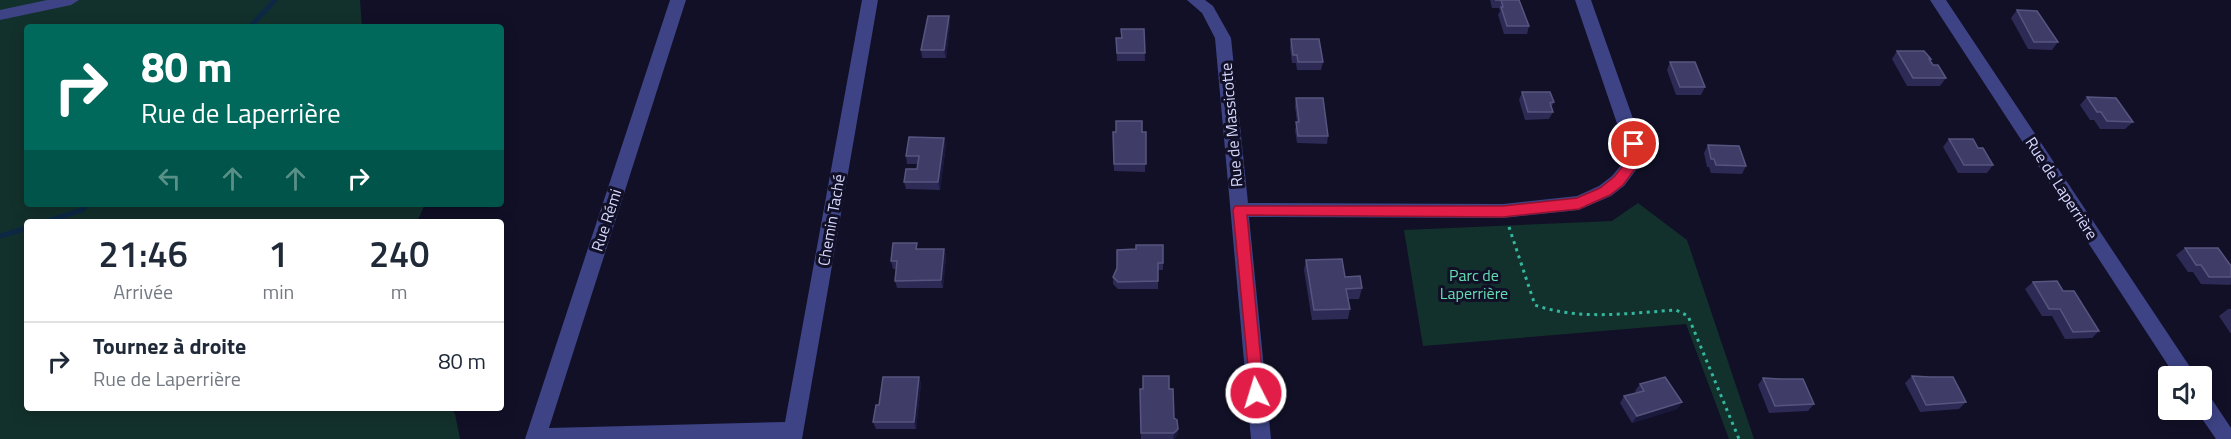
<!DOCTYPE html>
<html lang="fr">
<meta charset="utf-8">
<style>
:root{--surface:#fff;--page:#f2f2f3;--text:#1f2937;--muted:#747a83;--line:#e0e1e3}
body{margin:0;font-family:"Titillium Web",sans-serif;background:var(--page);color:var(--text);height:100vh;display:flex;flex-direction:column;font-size:22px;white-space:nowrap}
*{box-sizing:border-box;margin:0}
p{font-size:20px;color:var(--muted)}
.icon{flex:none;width:33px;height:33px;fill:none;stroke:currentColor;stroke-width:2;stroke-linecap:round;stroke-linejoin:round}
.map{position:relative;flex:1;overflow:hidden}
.details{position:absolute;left:24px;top:219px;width:480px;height:192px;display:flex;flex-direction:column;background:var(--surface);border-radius:6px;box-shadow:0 3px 15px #0003}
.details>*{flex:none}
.top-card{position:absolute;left:24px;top:24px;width:480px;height:183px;border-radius:6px;box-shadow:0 3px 15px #0003;background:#00695c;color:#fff;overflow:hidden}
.buttons{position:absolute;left:2158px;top:366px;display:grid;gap:12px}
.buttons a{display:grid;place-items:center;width:54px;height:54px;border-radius:6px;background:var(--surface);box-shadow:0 3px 15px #0003;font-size:30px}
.pin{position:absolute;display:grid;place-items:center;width:51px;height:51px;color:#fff;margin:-26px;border:3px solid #fff;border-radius:50%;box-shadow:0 2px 6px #0007}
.me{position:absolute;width:66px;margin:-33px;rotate:355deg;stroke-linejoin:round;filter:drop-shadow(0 0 4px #0008)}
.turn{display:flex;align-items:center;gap:21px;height:126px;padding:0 18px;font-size:27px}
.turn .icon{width:78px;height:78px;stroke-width:2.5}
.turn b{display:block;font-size:42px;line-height:51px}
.lanes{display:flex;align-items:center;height:57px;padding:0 18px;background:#0003;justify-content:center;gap:30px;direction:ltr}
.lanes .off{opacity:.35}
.eta{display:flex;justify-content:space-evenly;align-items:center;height:102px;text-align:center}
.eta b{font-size:36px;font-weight:600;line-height:42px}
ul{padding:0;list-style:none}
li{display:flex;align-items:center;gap:18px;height:78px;padding:0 18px;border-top:2px solid var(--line)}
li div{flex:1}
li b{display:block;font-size:22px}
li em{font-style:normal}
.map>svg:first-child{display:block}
</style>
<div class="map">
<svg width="2231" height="439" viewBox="0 0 2231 439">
<rect width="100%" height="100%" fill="#111027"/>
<g fill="#13312c">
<path d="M0 0H360L362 27H27V204H425L417 222H27V408H451L455 414 460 439H0Z"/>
<path d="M1638 203 1687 240 1754 439H1729L1686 324 1423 346 1404 230 1612 221Z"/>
</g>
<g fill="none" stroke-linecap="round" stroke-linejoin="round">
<g stroke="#0c2845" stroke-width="5">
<path d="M250 27 275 0"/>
<path d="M45 222 82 210 88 204"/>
<path d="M0 236 27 228"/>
</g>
<path stroke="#33b79e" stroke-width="3" stroke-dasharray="3 4.5" stroke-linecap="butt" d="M1509 227 1535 305C1580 321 1629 313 1676 310L1688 316 1739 439"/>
<g fill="#3d4385" fill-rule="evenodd">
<path d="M47 0H79L71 5 0 20V10Z"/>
<path d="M670 0H686L549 428 785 422 862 0H878L802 439H525Z"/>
<path d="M1187 0H1205L1213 6 1231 38 1248 203 1503 204 1577 196 1599 186 1612 176 1622 164 1624 144 1575 0H1591L1642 144 1639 166 1624 186 1611 196 1579 210 1503 218 1249 217 1271 439H1251L1215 38 1202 13Z"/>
<path d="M1930 0H1946L2196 376H2175Z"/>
<path d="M2202 392 2209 395 2231 428V439H2216L2196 410H2202Z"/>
</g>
</g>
<g fill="#2d2a55">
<path d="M1490 0H1519L1529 26 1527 34H1504L1498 15 1500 11 1499 8H1492Z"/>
<path d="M2017 10 2058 42 2052 50 2028 49 2011 18Z"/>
<path d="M949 16 950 24 946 58H922L921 50Z"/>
<path d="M1144 29 1145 61H1117L1116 38H1121Z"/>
<path d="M1291 39 1323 62 1321 70H1297L1296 63H1292L1290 47Z"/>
<path d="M1897 51 1931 59 1930 61 1933 65 1946 78 1940 86H1907L1892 59Z"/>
<path d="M1670 62 1705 87 1701 95H1676L1667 70Z"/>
<path d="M1522 92 1554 102 1551 108 1553 112 1549 119 1525 120 1519 100Z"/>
<path d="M2087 97 2133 122 2125 129H2100L2094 120H2090L2080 105Z"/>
<path d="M1296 98 1328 136 1327 144 1297 143 1295 130 1297 122 1295 106Z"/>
<path d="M1113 132H1146L1145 172 1114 171Z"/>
<path d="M944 138 946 145 940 190 906 189 904 182 917 169 918 164H907L906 156Z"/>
<path d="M1949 139 1978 148 1993 165 1987 173H1958L1943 147Z"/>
<path d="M1708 145 1746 166 1742 174 1711 173 1709 167H1707L1704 153Z"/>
<path d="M2185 248 2231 266V284L2230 285 2201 284 2193 272H2188L2176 255Z"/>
<path d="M918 249H944L946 256 943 288H897L895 281 897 269H893L891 261Z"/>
<path d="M1117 250 1163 263V270H1158V289H1118L1113 284V277L1117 268Z"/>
<path d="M1306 260 1345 277 1362 288 1359 299H1348L1350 309 1348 319 1312 320 1304 270Z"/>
<path d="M2033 282 2063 291 2099 331 2092 338 2065 339 2052 316H2042L2025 289Z"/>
<path d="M2228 309H2231V334L2219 316Z"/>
<path d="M1143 376 1169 389 1174 418 1178 429 1177 436 1174 439H1141L1140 396 1143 389Z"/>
<path d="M1912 376 1966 402 1959 409 1920 412 1905 383Z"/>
<path d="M919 377 921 384 916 429H876L873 422 879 405Z"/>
<path d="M1763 378 1814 404 1808 411 1769 413 1758 385Z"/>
<path d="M1640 384 1682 402 1677 409 1632 423 1620 403 1624 396 1637 393 1635 391Z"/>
</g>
<g fill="#1a183b">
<path d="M949 16 950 24 946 58 944 50Z"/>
<path d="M944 138 946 145 940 190 938 182Z"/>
<path d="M944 249 946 256 943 288 941 280Z"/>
<path d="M919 377 921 384 916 429 914 422Z"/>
<path d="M1682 402 1677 409 1632 423 1637 416Z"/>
<path d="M1178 429 1177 436 1173 439 1174 433Z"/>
</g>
<g fill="#3f3d67" stroke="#57557f" stroke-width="1.5">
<path d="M1495 0H1519L1529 26H1507L1501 7H1503L1501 0Z"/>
<path d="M2017 10 2037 11 2058 42H2034Z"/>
<path d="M928 16H949L944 50H921Z"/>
<path d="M1121 29H1144L1145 53H1117L1116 38H1122Z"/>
<path d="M1291 39H1319L1323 62H1298L1297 55H1293Z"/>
<path d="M1897 51H1924L1931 59H1929L1933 65H1938L1946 78H1913Z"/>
<path d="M1670 62H1695L1705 87H1680Z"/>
<path d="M1522 92H1550L1554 102 1550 103 1553 112H1528Z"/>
<path d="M2087 97 2116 98 2133 122 2107 121 2101 112H2097Z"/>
<path d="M1296 98H1323L1328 136H1298L1296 122H1299Z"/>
<path d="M1116 121H1142V132H1146V164H1114L1113 132H1116Z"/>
<path d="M909 137 944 138 938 182H904L906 169H917L919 156H906Z"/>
<path d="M1949 139H1973L1978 148H1983L1993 165H1964Z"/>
<path d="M1708 145 1739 146 1746 166 1716 165 1714 159H1711Z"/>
<path d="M893 243H917L916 249H944L941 280 895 281 897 261H891Z"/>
<path d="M1136 245H1163V263H1158V281L1118 282 1113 277 1117 268V250L1136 249Z"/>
<path d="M2185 248H2218L2231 266V277H2209L2201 265H2196Z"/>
<path d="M1342 259 1345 277 1360 276 1362 288 1346 289 1350 309 1314 310 1306 260Z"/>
<path d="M2057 281 2063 291H2074L2099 331 2073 332 2060 309H2049L2033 282Z"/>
<path d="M1143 376H1169V389H1173L1174 418 1177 420 1178 429 1174 433H1141L1140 389H1143Z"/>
<path d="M1912 376 1930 377H1953L1966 402 1926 405Z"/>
<path d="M883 377H919L914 422H873L876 405H879Z"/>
<path d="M1665 377 1682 402 1637 416 1624 396 1644 391 1640 384Z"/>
<path d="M1763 378 1781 379H1803L1814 404 1775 406Z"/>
</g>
<path fill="#e11d48" stroke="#92132f" stroke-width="1.5" d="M1634 139 1640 144 1637 166 1623 185 1610 195 1579 209 1503 217 1247 215 1264 393 1262 398 1256 400 1251 398 1233 210 1235 206H1503L1577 198 1600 188 1614 177 1624 165 1627 144Z"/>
<g text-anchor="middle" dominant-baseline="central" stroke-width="6" stroke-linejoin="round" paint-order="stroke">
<g font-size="16" fill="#d7d8fe" stroke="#111027">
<text transform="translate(1231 125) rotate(-95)">Rue de Massicotte</text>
<text transform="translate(2062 188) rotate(57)">Rue de Laperrière</text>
<text transform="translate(606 220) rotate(-72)">Rue Rémi</text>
<text transform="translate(831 220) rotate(-80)">Chemin Taché</text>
</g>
<g font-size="16" fill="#64ddb0" stroke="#111027">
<text x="1474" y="275">Parc de<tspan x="1474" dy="18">Laperrière</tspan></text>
</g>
</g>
</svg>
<div class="buttons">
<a><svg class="icon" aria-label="sound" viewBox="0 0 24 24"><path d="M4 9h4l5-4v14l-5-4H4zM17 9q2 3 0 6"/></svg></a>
</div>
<div class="pin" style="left:1634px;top:144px;background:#d93025"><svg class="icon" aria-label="arrive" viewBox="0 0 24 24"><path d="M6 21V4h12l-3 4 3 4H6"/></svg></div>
<svg class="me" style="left:1256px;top:393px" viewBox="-20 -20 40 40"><circle r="17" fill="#e11d48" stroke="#fff" stroke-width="3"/><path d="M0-11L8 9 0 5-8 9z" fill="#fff"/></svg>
<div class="top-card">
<div class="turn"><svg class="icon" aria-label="right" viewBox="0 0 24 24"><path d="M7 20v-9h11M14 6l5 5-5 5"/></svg><div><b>80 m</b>Rue de Laperrière</div></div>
<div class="lanes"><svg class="icon off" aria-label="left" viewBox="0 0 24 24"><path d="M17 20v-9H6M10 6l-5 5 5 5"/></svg><svg class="icon off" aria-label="ahead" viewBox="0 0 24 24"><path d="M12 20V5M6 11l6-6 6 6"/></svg><svg class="icon off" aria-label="ahead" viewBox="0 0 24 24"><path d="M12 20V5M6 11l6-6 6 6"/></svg><svg class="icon" aria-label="right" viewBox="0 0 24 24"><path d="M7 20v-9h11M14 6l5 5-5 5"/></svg></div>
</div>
<section class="details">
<div class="eta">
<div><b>21:46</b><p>Arrivée</p></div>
<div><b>1</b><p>min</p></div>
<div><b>240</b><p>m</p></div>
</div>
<ul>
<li><svg class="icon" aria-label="right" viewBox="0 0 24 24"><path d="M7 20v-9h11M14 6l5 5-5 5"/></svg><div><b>Tournez à droite</b><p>Rue de Laperrière</p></div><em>80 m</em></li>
</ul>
</section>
</div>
